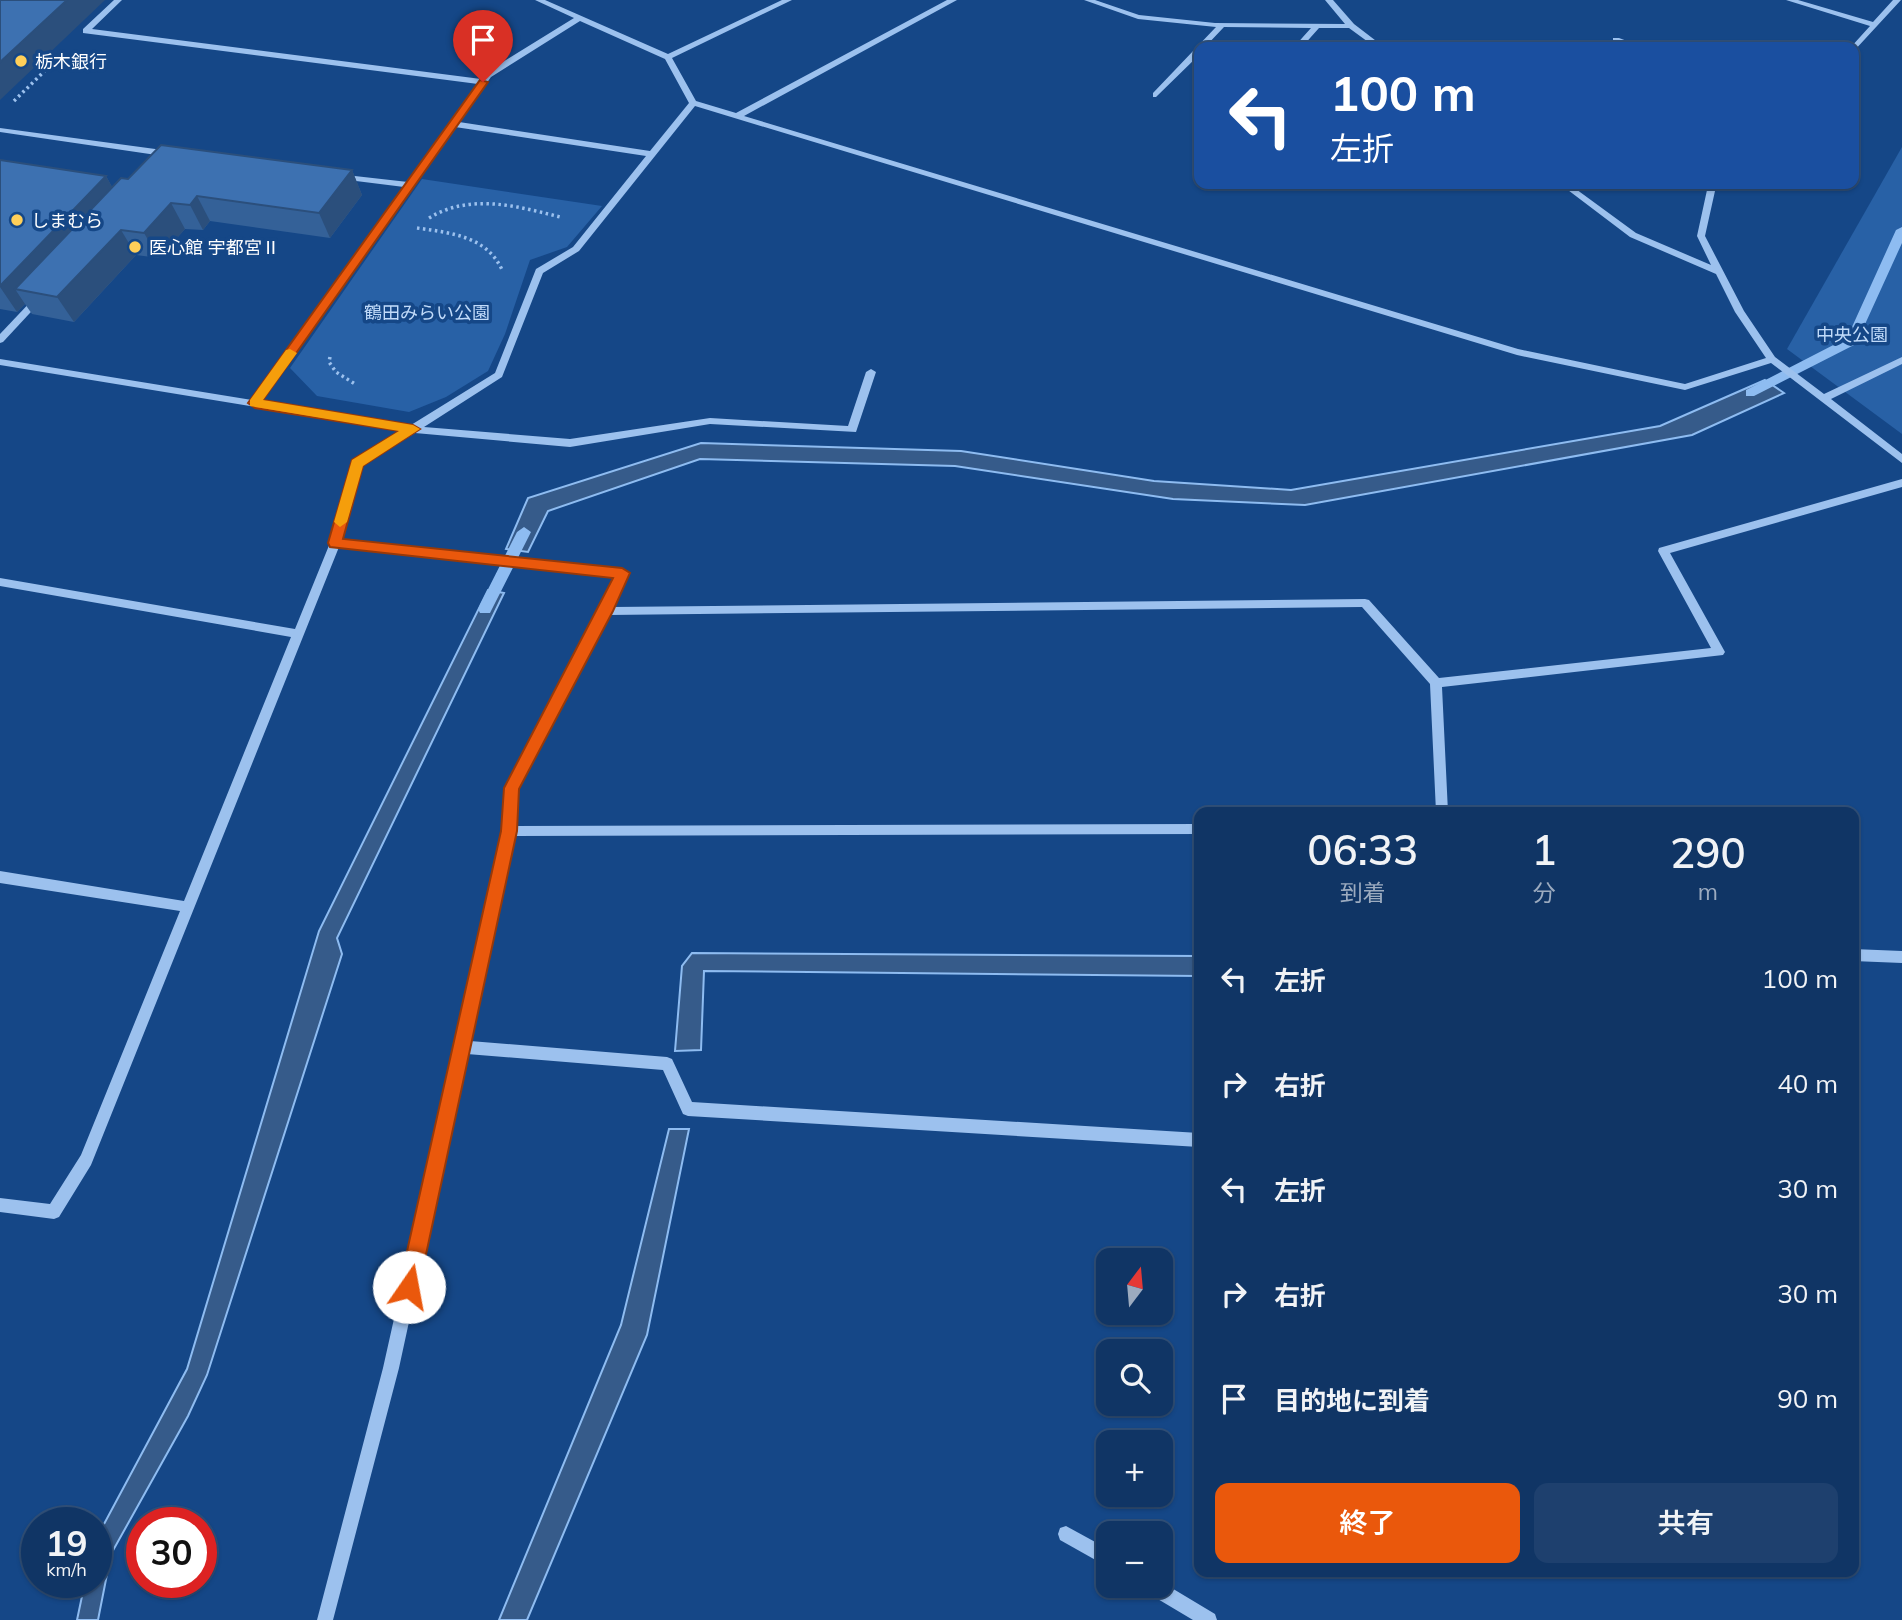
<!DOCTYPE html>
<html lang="ja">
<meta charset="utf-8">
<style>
:root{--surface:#103565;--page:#1e406e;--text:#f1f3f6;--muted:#9cabbf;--line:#305079;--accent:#ea580c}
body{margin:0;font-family:Mulish,"Noto Sans JP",sans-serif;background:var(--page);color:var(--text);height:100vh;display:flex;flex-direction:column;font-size:26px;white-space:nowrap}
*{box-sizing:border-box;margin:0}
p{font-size:23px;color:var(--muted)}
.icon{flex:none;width:38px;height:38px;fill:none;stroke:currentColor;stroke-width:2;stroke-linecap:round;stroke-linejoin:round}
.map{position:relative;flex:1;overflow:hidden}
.drawer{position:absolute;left:1194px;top:807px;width:665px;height:770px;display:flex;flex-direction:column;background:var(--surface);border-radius:14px;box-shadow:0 2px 5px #0004,0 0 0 2px var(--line)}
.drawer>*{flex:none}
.hud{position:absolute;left:1194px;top:42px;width:665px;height:147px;border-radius:14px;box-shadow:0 2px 5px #0004,0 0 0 2px var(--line);background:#1a4fa0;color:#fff;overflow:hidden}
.needle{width:46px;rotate:16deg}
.controls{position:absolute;left:1096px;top:1248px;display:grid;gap:14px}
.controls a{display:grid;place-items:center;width:77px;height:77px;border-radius:14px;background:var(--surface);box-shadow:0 2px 5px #0004,0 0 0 2px var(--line);font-size:35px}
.speed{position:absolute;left:21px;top:1507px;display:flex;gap:14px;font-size:35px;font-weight:700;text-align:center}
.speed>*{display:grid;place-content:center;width:91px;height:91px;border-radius:50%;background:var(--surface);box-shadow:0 2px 5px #0004,0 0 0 2px var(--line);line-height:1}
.speed small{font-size:18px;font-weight:400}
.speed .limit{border:10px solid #d22;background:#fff;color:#111}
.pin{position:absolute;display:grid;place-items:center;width:60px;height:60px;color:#fff;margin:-72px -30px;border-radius:50% 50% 50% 0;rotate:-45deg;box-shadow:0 0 7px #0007}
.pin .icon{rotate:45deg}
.me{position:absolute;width:77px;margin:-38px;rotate:12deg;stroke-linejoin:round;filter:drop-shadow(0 0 5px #0008)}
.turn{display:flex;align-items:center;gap:24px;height:147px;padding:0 21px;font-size:32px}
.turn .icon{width:91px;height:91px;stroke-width:2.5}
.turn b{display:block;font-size:49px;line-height:60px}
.eta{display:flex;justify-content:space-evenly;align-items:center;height:119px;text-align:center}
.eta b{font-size:42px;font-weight:600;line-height:49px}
.action{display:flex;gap:14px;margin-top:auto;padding:14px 21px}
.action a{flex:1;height:80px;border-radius:14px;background:var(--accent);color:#fff;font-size:28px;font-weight:600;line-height:80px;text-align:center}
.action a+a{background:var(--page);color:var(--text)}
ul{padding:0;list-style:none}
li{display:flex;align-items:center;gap:21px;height:105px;padding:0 21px}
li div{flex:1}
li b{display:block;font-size:26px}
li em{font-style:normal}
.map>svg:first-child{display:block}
</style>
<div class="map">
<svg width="1902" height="1620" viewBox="0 0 1902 1620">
<rect width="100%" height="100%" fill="#154787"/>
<g fill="#2861a6">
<path d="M1902 147V434L1787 349Z"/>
<path d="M422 179 602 206 567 247 530 260 505 334 488 371 446 397 409 412 317 396 290 368Z"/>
</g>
<g fill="#365b8a" stroke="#8ebcf1" stroke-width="2">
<path d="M1765 380 1784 393 1692 435 1305 505 1173 499 955 466 700 459 548 511 528 552 506 549 528 498 701 443 961 451 1154 481 1291 490 1660 426Z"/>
<path d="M488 590 504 593 337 938 342 954 207 1375 188 1416 111 1554 98 1620H77L85 1582H96V1539L187 1369 319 931Z"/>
<path d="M692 953 1199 956V976L704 971 701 1050 675 1051 682 966Z"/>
<path d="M669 1129H689L647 1335 527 1620H499L621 1325Z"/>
</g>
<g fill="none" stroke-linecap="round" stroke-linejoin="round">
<g fill="#8ebcf1" fill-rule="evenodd">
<path d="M1902 227V243L1856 344 1754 396H1746V390L1847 338 1896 230Z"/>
<path d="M524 527 531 532 492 609 490 613H480L478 609 517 532Z"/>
</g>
<g stroke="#9cc1ee" stroke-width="3.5" stroke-dasharray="2.5 3.5" stroke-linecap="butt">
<path d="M14 101 63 53"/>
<path d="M429 218C470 193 517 206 560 217"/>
<path d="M417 228C451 233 488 236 503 272"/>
<path d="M330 357 329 362 336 372 355 384"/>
</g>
<g fill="#9cc1ee" fill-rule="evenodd">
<path d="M114 0H122L92 29 481 79 485 73 574 18 535 0H545L668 54 782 0H792L672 58 696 101 736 113 947 0H957L744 116 1518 349 1685 384 1766 358 1735 312 1716 274 1630 237 1560 184H1569L1636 233 1711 265 1697 236 1707 190 1714 184H1723L1715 191 1705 236 1744 311 1775 357 1824 394 1902 357V364L1831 399 1902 454V463L1771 363 1685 390 1517 355 695 106 579 251 543 273 502 377 424 427 570 439 710 418 848 426 866 372 871 369 876 372 856 432 710 424 570 447 415 433 362 466 341 540 623 569 628 573 613 607 1365 599 1369 600 1439 678 1711 648 1658 551 1659 548 1902 479V487L1670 553 1725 652 1723 655 1442 687 1448 812H1436L1430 684 1362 607 609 615 517 788 515 826 1199 824V834L514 836 470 1041 667 1057 672 1059 692 1102 1199 1133V1147L688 1116 683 1114 663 1070 467 1054 399 1368 333 1620H317L383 1368 503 831 505 788 600 611 616 576 339 547 91 1165 59 1217 54 1219 0 1212V1198L50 1204 81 1155 180 911 0 883V871L184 901 291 637 0 586V578L295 629 330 543 352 464 403 431 0 365V359L252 400 404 187 340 179 336 176 337 174 408 182 478 84 83 33V29ZM580 21 665 59 689 103 650 151 459 122 491 77ZM455 127 646 156 573 247 536 269 495 373 411 425 262 401Z"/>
<path d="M1084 0H1095L1139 15 1215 23 1345 24 1325 0H1333L1354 24 1384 47H1375L1349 28H1319L1302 47H1294L1311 28 1224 27 1205 47H1199V55L1156 97H1153V93L1216 27 1138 19Z"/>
<path d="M1786 0H1798L1873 22 1893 0H1901L1853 52V47H1851L1870 26Z"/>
<path d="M1613 38H1619L1643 47H1632L1613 42Z"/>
<path d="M0 128 170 151 174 154 170 157 0 132Z"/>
<path d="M39 295 42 296V300L3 342 0 343V334L36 296Z"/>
<path d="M1853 949 1902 951V963L1853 961Z"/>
<path d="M1066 1526 1108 1549V1567L1060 1540 1058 1534 1060 1528Z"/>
<path d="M1160 1581 1215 1614 1217 1620H1193L1146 1592 1144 1586H1160Z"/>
</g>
</g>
<path fill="#346198" d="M0 160 106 176 112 187 128 179 352 170 362 195 330 238 210 221 203 230 185 229 159 258 136 255 74 322 32 314 25 304 17 312 0 309Z"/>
<g fill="#2b4f7c">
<path d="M67 0H105L0 100V62Z"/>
<path d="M352 170 362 195 330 238 319 213Z"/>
<path d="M106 176 120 201 15 289 25 304 17 312 0 287V286Z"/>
<path d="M197 196 210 221 203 230 190 205Z"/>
<path d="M171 203 185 229 159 258 144 233Z"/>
<path d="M121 230 136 255 74 322 57 297Z"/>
</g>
<g fill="#3d71b1" stroke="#2b4f7c" stroke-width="2">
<path d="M0 0H67L0 62Z"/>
<path d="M161 145 352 170 319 213 197 196 190 205 171 203 144 233 121 230 57 297 15 289 121 178 128 179Z"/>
<path d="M0 160 106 176 0 286Z"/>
</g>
<path fill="#ea580c" stroke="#983908" stroke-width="2" d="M480 80 488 82 263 400 413 425 420 429 363 466 343 539 622 568 630 573 613 611 519 789 517 831 419 1287 416 1294 409 1297 402 1294 399 1287 501 831 504 788 613 578 330 547 328 543 352 460 399 431 255 408 248 403Z"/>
<path fill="#f59e0b" d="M290 349 297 353 263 400 413 425 420 429 363 466 347 522 340 527 334 522 352 460 399 431 250 406V400L286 350Z"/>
<g fill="#ffcf59" stroke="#154787" stroke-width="2.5">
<circle cx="21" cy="61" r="7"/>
<circle cx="17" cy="220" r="7"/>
<circle cx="135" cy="247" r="7"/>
</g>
<g text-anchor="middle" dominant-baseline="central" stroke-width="7" stroke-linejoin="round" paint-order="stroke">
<g font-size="18" fill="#fff" stroke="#154787" text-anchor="start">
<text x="35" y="61">栃木銀行</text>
<text x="31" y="220">しまむら</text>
<text x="149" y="247">医心館 宇都宮Ⅱ</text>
</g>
<g font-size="18" fill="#c1dbfa" stroke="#154787">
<text x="427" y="312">鶴田みらい公園</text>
<text x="1852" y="334">中央公園</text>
</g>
</g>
</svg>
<div class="controls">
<a><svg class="needle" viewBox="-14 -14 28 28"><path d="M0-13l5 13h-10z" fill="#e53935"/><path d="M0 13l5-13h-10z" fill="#9cabbf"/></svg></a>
<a><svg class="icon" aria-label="search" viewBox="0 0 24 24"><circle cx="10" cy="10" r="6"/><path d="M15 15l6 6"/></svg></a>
<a>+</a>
<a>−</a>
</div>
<div class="speed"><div>19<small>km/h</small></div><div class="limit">30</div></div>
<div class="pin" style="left:483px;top:82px;background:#d93025"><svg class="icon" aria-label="arrive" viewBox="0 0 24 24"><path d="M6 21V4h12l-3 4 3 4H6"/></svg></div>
<svg class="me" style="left:409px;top:1287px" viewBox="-20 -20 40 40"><circle r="19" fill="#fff"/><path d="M0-13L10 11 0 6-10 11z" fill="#ea580c"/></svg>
<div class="hud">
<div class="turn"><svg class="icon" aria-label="left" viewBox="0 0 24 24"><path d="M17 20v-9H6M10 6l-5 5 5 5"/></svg><div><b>100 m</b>左折</div></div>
</div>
<section class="drawer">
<div class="eta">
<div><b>06:33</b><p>到着</p></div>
<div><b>1</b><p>分</p></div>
<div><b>290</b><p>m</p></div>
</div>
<ul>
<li><svg class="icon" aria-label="left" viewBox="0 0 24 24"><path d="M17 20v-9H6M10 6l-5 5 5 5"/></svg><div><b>左折</b></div><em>100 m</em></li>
<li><svg class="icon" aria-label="right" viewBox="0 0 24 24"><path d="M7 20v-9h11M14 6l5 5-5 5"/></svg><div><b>右折</b></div><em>40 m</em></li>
<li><svg class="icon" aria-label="left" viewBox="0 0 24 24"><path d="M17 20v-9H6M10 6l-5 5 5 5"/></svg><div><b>左折</b></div><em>30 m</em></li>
<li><svg class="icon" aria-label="right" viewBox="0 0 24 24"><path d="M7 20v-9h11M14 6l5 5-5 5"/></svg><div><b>右折</b></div><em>30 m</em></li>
<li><svg class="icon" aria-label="arrive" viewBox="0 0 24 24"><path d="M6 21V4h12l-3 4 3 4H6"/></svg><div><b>目的地に到着</b></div><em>90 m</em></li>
</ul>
<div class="action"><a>終了</a><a>共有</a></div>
</section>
</div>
